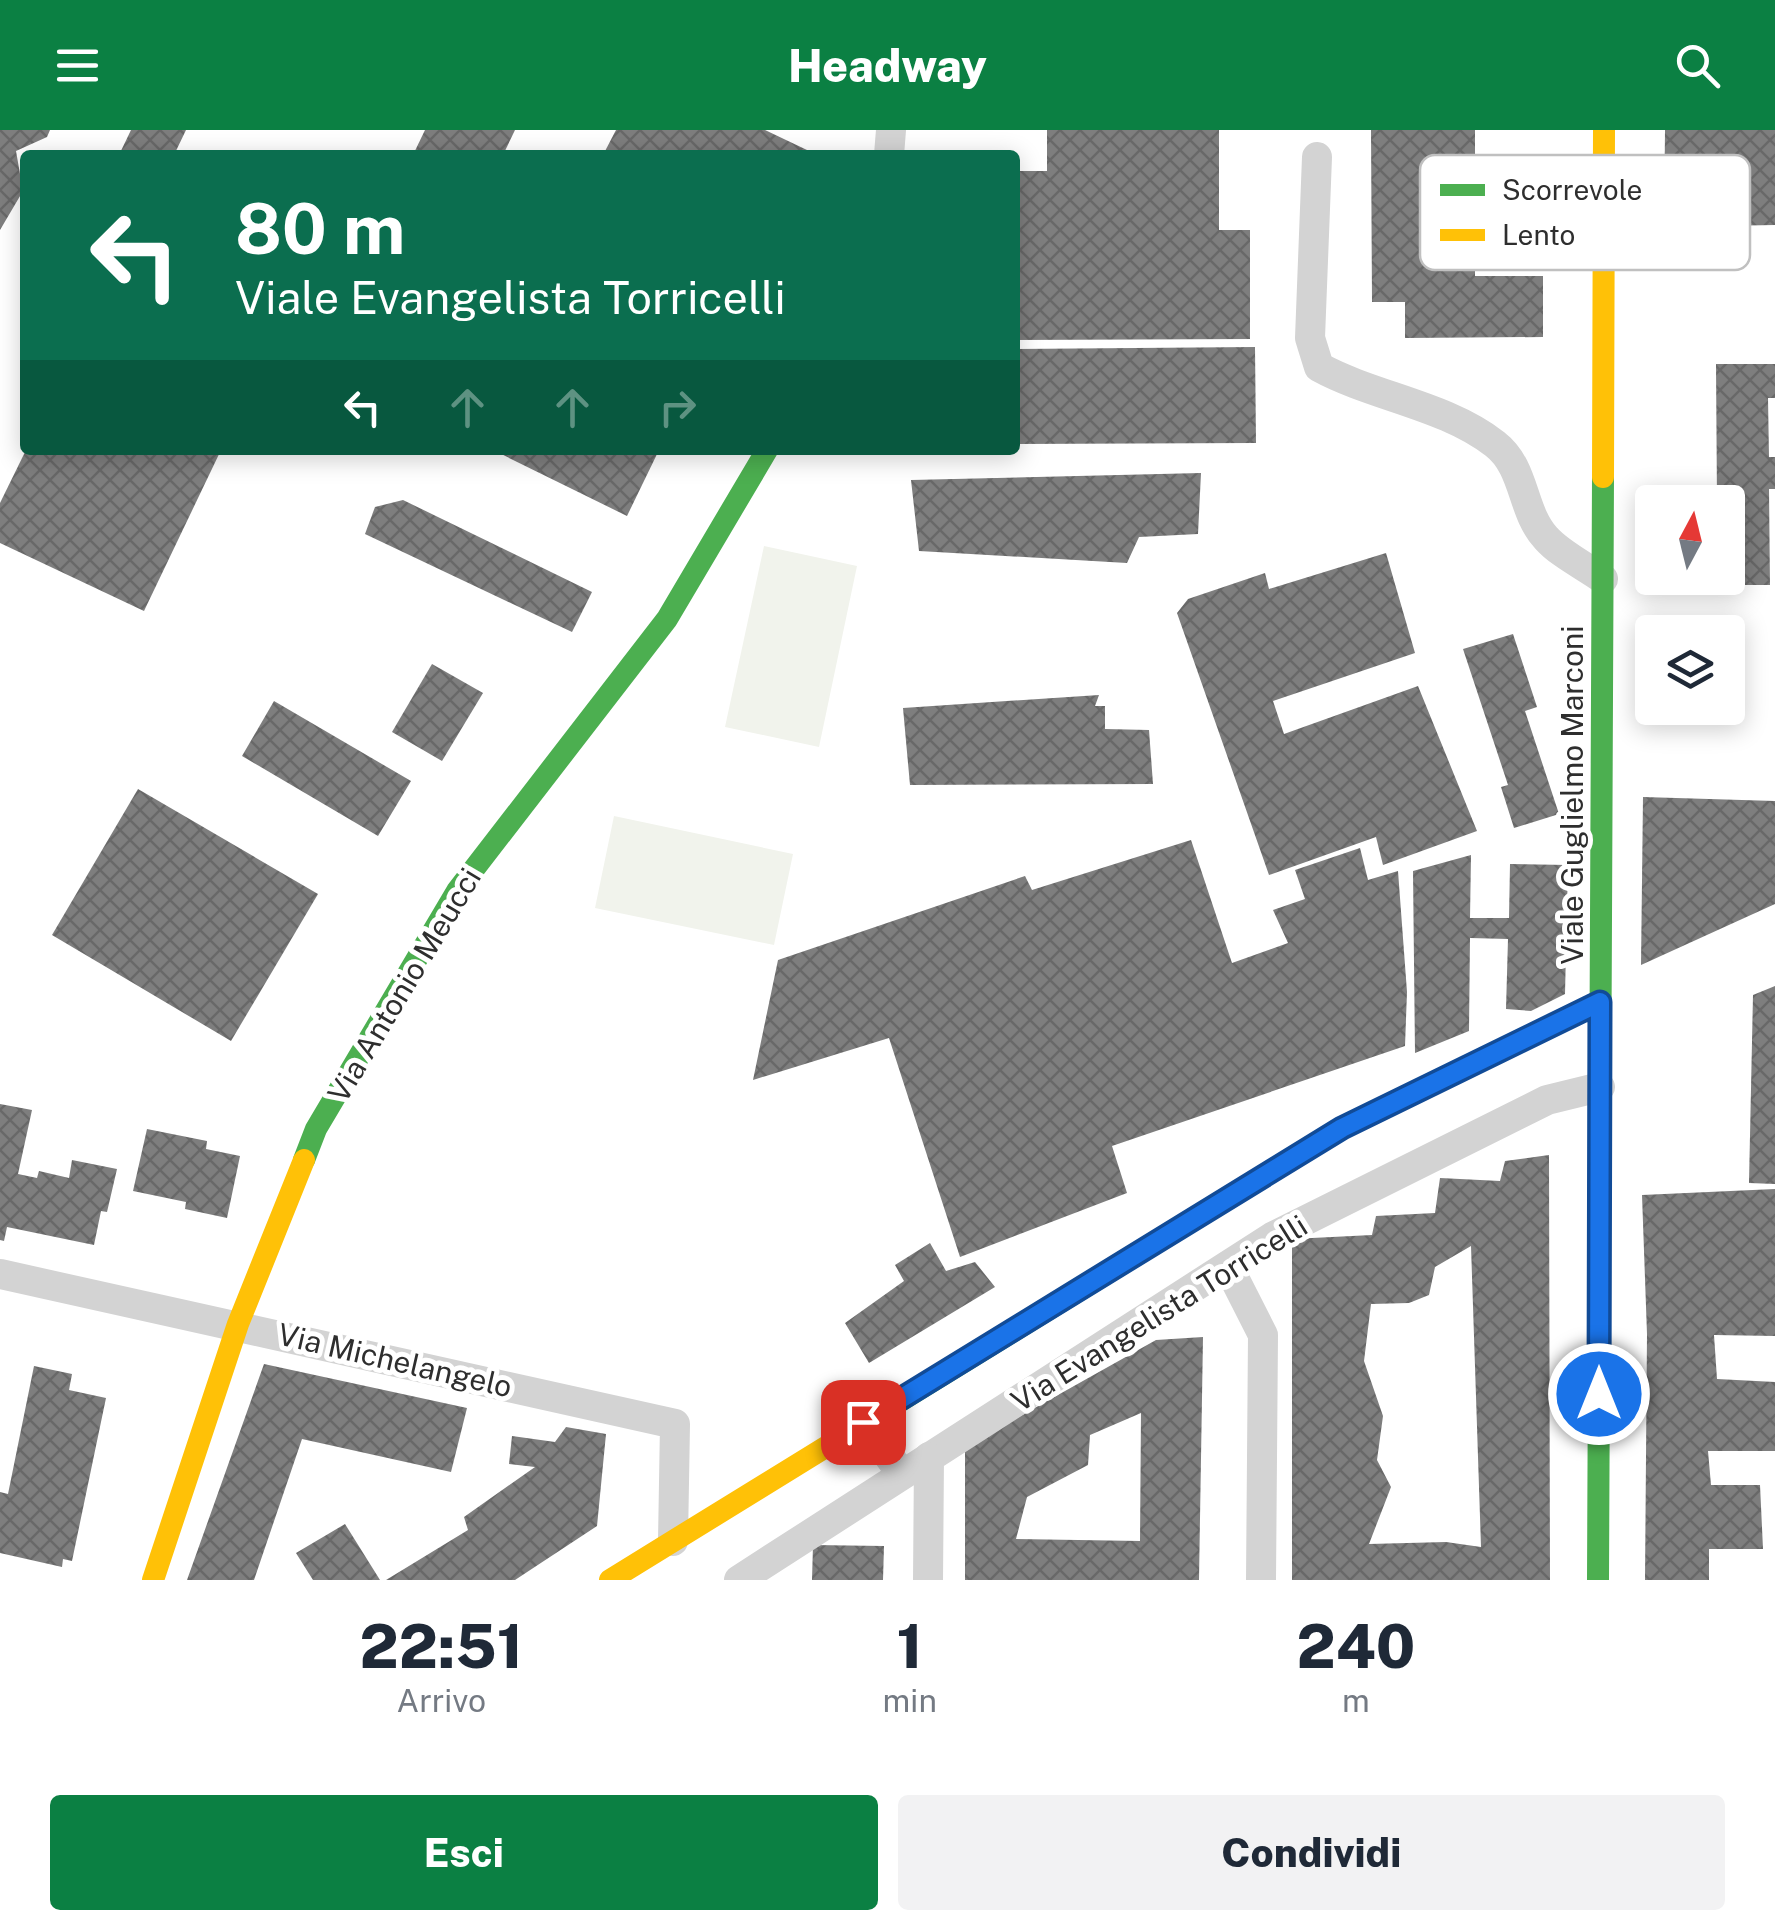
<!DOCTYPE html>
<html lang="it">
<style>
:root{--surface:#fff;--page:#f2f2f3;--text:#1f2937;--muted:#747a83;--accent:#0b8043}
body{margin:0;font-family:"Public Sans",sans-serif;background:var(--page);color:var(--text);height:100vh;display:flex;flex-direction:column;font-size:38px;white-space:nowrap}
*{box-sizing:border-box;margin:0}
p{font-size:32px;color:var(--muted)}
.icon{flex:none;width:55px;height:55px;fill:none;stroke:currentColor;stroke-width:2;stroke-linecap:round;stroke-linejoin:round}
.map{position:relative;height:1450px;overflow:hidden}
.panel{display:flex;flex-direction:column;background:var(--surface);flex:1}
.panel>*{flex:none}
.banner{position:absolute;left:20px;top:20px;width:1000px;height:305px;border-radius:10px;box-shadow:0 5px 25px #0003;background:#0b6e4f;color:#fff;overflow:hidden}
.needle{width:65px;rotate:7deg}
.fabs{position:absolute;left:1635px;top:355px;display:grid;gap:20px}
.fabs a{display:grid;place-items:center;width:110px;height:110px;border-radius:10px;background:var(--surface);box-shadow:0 5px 25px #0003;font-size:50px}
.pin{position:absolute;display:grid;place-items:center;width:85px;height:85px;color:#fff;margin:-42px;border-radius:20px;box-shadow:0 5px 15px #0006}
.me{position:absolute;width:110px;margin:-55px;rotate:0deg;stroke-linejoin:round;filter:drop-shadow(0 0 8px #0008)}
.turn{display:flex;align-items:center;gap:35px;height:210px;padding:0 50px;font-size:45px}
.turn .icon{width:130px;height:130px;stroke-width:2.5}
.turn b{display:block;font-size:70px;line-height:85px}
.lanes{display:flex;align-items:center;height:95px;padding:0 50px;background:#0003;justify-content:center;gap:50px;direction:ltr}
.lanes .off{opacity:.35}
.eta{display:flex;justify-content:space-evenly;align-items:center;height:170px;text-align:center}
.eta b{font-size:60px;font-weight:800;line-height:70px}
.action{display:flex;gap:20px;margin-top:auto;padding:20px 50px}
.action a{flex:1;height:115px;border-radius:10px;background:var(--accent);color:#fff;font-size:40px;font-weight:800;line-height:115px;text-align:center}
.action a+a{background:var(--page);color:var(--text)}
header{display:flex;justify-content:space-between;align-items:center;height:130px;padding:0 50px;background:var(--accent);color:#fff;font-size:45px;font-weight:800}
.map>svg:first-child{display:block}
</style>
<header><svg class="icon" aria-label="menu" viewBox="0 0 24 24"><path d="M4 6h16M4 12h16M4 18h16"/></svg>Headway<svg class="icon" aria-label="search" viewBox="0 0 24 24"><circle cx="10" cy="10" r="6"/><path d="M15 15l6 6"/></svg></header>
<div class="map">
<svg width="1775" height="1450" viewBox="0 0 1775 1450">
<defs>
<pattern id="building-cross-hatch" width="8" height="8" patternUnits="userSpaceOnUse" patternTransform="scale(2.5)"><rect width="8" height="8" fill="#7e7e7e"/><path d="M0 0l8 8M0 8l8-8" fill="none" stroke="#686868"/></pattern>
</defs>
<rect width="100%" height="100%" fill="#fff"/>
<g fill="#f1f3ec">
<path d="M764 416 857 436 819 617 725 597Z"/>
<path d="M614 686 793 724 774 815 595 778Z"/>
</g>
<g fill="url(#building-cross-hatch)" fill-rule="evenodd">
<path d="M0 0H50L47 7 16 21 23 61 0 100Z"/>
<path d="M131 0H186L174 25H119Z"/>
<path d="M425 0H515L503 25H413Z"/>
<path d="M616 0H765L807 20 805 25H603Z"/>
<path d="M1047 0H1219V100H1250V209L1015 210V41H1047Z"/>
<path d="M1371 0H1475V146H1543V207L1405 208V172H1372Z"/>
<path d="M1665 0H1775V95L1664 97Z"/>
<path d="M1255 217 1256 313 1015 314V219Z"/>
<path d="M1716 234H1775V268H1768L1769 327H1775V359H1769L1770 455H1717V448H1728V372H1717Z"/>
<path d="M26 320H221L144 481 0 413V373Z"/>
<path d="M493 320H659L627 386Z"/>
<path d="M1201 343 1198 404 1139 407 1127 433 919 421 911 350Z"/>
<path d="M403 370 592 462 572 502 365 404 375 377Z"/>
<path d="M1386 423 1415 523 1273 571 1284 604 1418 556 1477 701 1383 735 1376 707 1269 745 1177 483 1188 469 1265 443 1269 459Z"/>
<path d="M1513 504 1537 577 1525 581 1559 684 1514 698 1501 657 1508 655 1463 519Z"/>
<path d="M432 534 483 563 442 631 392 602Z"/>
<path d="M1099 565 1095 576H1105V599L1149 600 1153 654 910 655 903 578Z"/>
<path d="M274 571 411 651 378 706 242 626Z"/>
<path d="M138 659 318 764 231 911 52 805Z"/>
<path d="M1643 667 1775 671V774L1641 835Z"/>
<path d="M1191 710 1232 833 1288 813 1273 780 1305 769 1295 740 1360 718 1368 750 1398 741 1407 862 1405 916 1112 1016 1127 1063 960 1127 889 908 753 950 778 830 1025 746 1032 760Z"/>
<path d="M1471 725 1470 788H1509L1510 734 1568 735 1565 864 1531 881 1506 879 1508 809 1470 808 1469 901 1415 923 1413 741Z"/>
<path d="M1775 856V1054L1749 1053 1753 865Z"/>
<path d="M0 974 32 980 18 1044 37 1048 39 1041 69 1048 72 1030 117 1039 107 1082 101 1081 94 1115 7 1097 4 1111 0 1110Z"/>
<path d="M147 999 207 1011 206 1019 240 1026 227 1088 185 1079 186 1072 133 1061Z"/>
<path d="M1549 1025 1550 1450H1292V1109L1372 1105 1376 1086 1435 1083 1440 1048 1500 1051 1505 1031ZM1471 1116 1481 1417 1446 1412 1369 1414 1391 1357 1377 1330 1383 1286 1364 1231 1371 1174 1409 1173 1429 1165 1435 1137Z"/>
<path d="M1775 1059V1206L1714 1205 1717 1249 1775 1252V1321H1708L1711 1355H1760L1763 1419H1709V1450H1645L1647 1204 1642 1065Z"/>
<path d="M930 1113 946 1141 975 1132 995 1157 869 1233 845 1193 904 1151 895 1135Z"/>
<path d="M1203 1207 1199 1450H965V1317L1156 1210ZM1141 1283 1140 1411 1016 1409 1027 1367 1088 1335 1090 1305Z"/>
<path d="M264 1234 467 1278 451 1342 302 1309 254 1450H187Z"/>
<path d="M34 1236 72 1244 69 1260 106 1268 72 1431 63 1429 62 1437 0 1423V1362L8 1364Z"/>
<path d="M566 1297 606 1304 597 1396 515 1450H386L468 1400 464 1387 535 1337 509 1334 512 1306 555 1312Z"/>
<path d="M345 1394 380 1450H313L296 1423Z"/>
<path d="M813 1415 884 1416 883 1450H812Z"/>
</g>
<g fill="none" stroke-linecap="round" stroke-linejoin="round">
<g stroke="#d3d3d3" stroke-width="30">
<path d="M889 25 891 0"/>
<path d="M1317 27 1310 208 1319 237C1374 267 1445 275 1495 314 1526 338 1521 381 1546 408 1560 424 1585 436 1603 449"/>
<path d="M1228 1136 1263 1205 1261 1450"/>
<path d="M0 1144 675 1294 673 1411"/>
<path d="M863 1291 902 1344"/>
<path d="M739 1450 1272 1107 1547 970 1600 957"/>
<path d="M928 1450 929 1327"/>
</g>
<g stroke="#4caf50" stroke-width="22">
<path d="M304 1030 316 999 457 761 667 489 767 320"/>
<path d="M868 1291 1342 998 1601 872"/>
<path d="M1598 1450 1603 347"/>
</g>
<g stroke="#ffc107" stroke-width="22">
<path d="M1603 347 1604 0"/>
<path d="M153 1450 238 1194 304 1030"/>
<path d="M610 1450 868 1291"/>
</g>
</g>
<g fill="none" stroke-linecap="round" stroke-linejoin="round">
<g stroke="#114b97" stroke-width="25">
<path id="route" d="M863 1292 1342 998 1600 872 1599 1264"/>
</g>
<use href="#route" stroke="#1a73e8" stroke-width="18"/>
</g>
<g text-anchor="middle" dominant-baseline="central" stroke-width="10" stroke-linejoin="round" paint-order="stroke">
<g font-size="30" fill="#2e2e2e" stroke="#fff">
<text transform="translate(1572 665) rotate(-90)">Viale Guglielmo Marconi</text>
<text transform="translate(404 855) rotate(-59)">Via Antonio Meucci</text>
<text transform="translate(1159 1183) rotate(-32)">Via Evangelista Torricelli</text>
<text transform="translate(395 1230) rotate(13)">Via Michelangelo</text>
</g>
</g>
<rect x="1420" y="25" width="330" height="115" rx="15" fill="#fff" stroke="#c0c0c0" stroke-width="2.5"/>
<rect x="1440" y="54" width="45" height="12" fill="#4caf50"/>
<rect x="1440" y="99" width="45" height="12" fill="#ffc107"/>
<g font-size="28" fill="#2e2e2e">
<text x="1502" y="70">Scorrevole</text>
<text x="1502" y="115">Lento</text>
</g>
</svg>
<div class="fabs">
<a><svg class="needle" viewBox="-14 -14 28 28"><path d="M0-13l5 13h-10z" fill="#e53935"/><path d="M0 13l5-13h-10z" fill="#747a83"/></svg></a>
<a><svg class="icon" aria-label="layers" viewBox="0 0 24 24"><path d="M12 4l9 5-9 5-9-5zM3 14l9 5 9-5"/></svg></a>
</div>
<div class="pin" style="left:863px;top:1292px;background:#d93025"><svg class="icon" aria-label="arrive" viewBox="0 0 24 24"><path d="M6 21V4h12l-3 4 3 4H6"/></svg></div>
<svg class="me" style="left:1599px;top:1264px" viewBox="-20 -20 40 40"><circle r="17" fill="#1a73e8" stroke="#fff" stroke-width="3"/><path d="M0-11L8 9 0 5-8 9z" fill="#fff"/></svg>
<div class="banner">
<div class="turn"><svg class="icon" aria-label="left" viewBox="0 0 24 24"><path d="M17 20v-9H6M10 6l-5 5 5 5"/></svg><div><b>80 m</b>Viale Evangelista Torricelli</div></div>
<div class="lanes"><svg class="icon" aria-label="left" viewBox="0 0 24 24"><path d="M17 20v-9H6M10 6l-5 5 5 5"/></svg><svg class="icon off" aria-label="ahead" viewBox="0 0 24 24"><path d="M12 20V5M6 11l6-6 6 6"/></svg><svg class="icon off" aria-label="ahead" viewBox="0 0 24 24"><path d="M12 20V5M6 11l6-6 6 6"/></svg><svg class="icon off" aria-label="right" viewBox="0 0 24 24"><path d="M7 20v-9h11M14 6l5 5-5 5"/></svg></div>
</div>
</div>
<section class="panel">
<div class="eta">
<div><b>22:51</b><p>Arrivo</p></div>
<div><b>1</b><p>min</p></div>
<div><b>240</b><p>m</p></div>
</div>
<div class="action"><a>Esci</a><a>Condividi</a></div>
</section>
